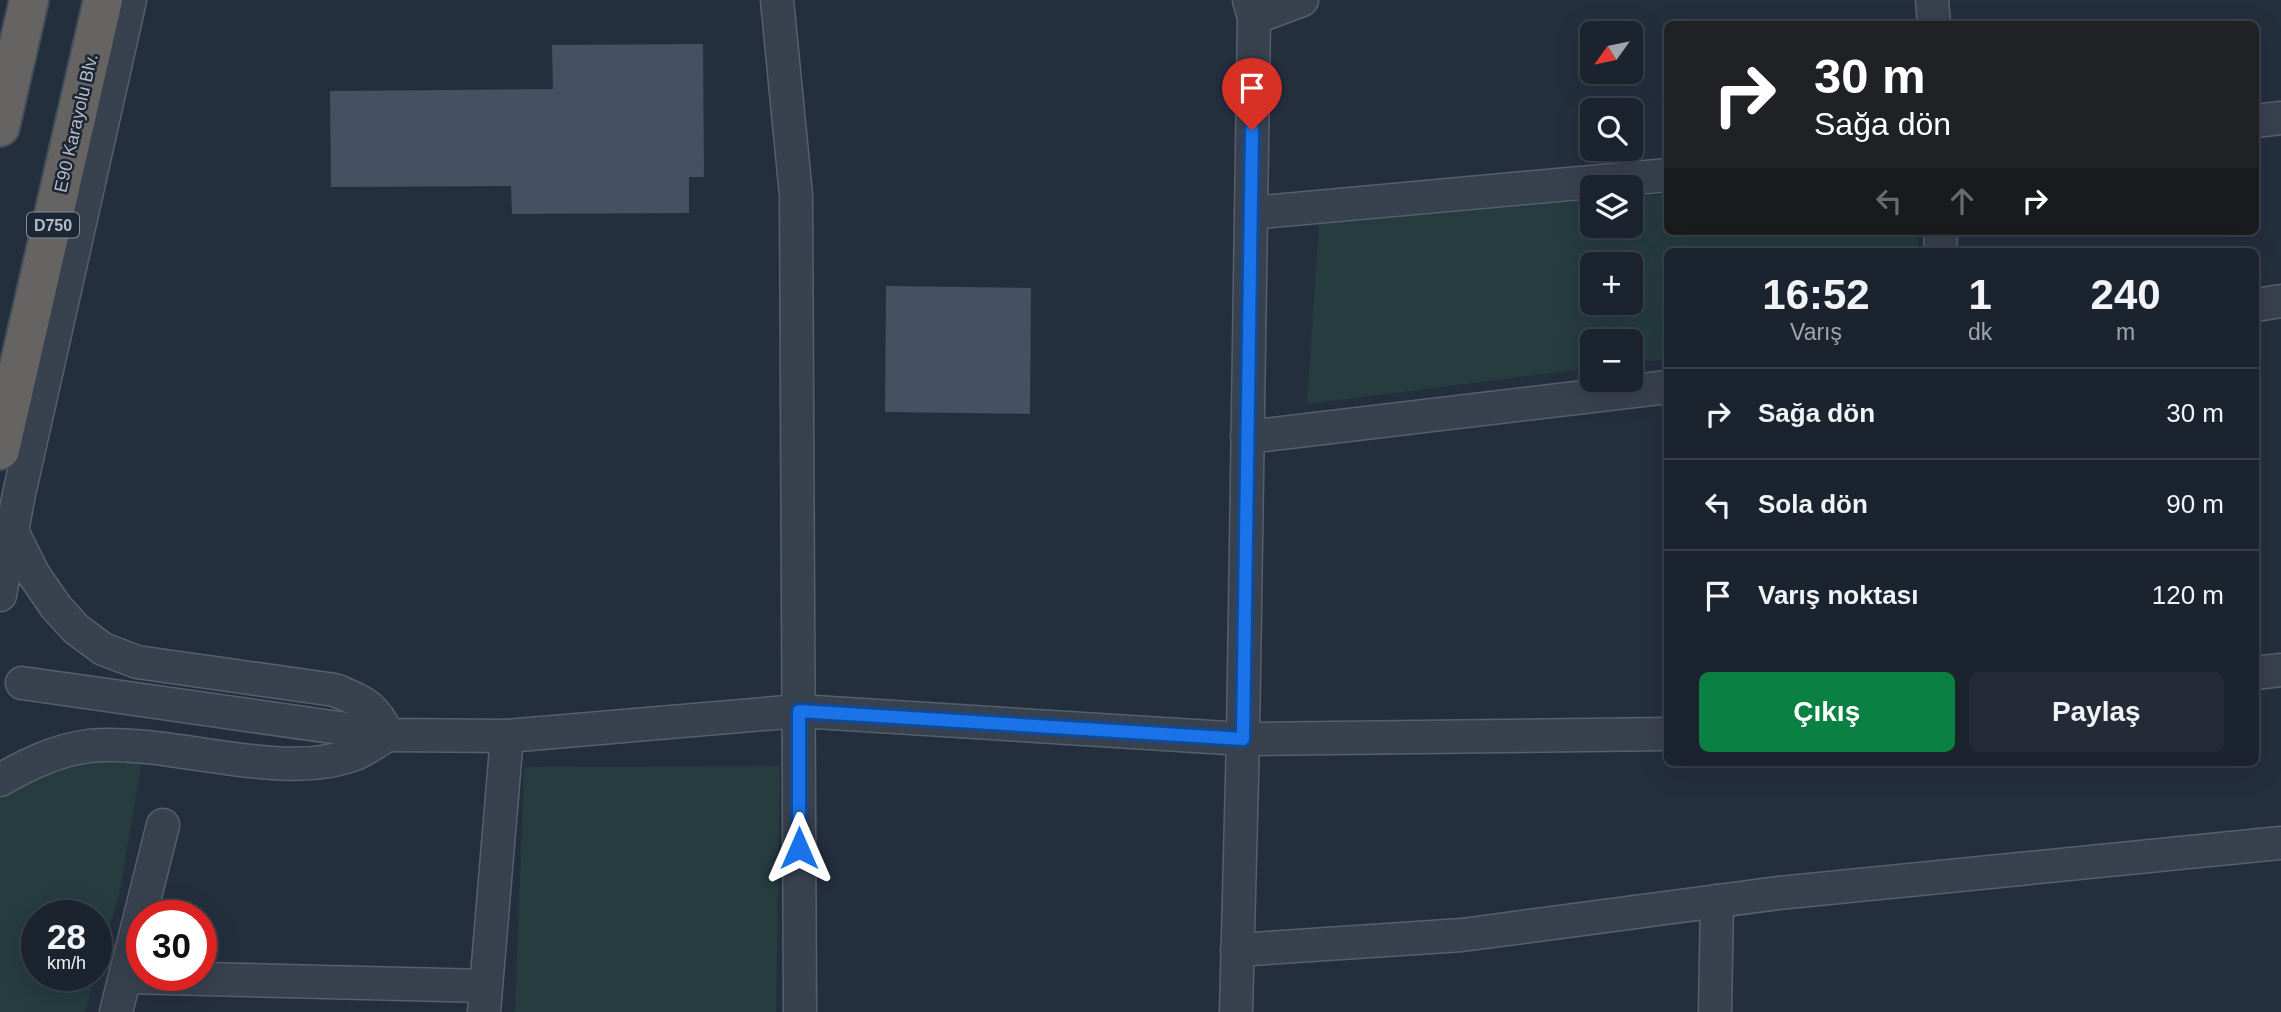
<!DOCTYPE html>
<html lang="tr">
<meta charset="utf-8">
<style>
:root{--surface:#1b232e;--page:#242b36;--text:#f1f3f6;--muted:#a0a4aa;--line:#39404a;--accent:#0b8043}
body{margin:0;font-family:Arial,sans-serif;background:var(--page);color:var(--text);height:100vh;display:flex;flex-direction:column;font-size:26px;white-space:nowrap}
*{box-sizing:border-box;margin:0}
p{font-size:23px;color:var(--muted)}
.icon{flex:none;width:38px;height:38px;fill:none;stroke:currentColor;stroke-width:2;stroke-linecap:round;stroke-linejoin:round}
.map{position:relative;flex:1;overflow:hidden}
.panel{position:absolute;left:1664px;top:248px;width:595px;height:518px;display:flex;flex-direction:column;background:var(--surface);border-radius:10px;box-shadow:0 7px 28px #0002,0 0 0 2px var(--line)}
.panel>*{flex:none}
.guide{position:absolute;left:1664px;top:21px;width:595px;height:214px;border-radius:10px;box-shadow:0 7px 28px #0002,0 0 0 2px var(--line);background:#202124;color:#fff;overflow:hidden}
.needle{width:46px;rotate:237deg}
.buttons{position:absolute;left:1580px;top:21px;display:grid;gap:14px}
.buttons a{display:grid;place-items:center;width:63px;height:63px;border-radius:10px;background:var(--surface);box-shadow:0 7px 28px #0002,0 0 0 2px var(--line);font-size:35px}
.speed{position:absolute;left:21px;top:900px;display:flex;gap:14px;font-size:35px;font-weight:700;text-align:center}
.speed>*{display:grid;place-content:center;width:91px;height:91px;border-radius:50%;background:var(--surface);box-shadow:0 7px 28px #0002,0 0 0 2px var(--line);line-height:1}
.speed small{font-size:18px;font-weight:400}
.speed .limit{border:10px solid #d22;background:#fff;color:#111}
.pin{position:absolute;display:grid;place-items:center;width:60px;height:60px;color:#fff;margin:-72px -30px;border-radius:50% 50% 50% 0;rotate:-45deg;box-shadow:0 0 7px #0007}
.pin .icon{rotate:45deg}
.me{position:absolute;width:77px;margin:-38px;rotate:0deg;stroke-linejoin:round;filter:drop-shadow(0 0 5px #0008)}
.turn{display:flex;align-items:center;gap:24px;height:147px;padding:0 35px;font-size:32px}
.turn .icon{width:91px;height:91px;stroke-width:2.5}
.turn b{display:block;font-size:49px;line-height:60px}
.lanes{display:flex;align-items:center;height:66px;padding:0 35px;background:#0003;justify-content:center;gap:35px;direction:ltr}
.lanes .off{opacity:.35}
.eta{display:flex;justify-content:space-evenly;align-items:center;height:119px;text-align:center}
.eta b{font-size:42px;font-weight:700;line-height:49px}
.button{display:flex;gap:14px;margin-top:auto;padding:14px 35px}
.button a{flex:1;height:80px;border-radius:10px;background:var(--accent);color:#fff;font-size:28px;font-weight:700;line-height:80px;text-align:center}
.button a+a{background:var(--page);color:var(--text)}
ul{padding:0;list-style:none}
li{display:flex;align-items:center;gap:21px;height:91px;padding:0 35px;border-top:2px solid var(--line)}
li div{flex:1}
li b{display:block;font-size:26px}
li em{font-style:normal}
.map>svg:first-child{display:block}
</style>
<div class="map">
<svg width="2281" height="1012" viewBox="0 0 2281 1012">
<rect width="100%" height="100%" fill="#242f3e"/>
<g fill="#263c3f" fill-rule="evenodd">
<path d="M1668 194V231H1918V252H1668V359L1631 363V341H1592V368L1307 404 1319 224 1592 200V226H1631V197ZM1592 264H1631V303H1592Z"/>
<path d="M143 754 120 891 96 973V915H37V975H96L85 1012H0V799L45 762Z"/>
<path d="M780 766 776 1012H515L524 767Z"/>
</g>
<g fill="#455162">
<path d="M703 44 704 177H689V213L512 214 511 186 331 187 330 91 553 89 552 45Z"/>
<path d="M886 286 1031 288 1030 414 885 412Z"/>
</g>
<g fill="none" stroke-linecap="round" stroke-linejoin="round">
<g stroke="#565f6c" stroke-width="35">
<g id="minor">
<path d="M777 0 796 195 800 1012"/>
<path d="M1932 0 1934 24"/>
<path d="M1254 18 1302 0"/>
<path d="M2256 121 2281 118"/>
<path d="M1251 213 1668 175"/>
<path d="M1940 252 1941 231"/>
<path d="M2256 305 2281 301"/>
<path d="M1247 437 1668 387"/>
<path d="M0 595 19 494 130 0"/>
<path d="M2256 673 2281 670"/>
<path d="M22 683 388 735 507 736 799 711 1243 739 1668 734"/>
<path d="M0 780C28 764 57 750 89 746 172 738 279 783 355 754 367 749 377 741 388 735 374 705 365 703 335 690L137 662 103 649 76 629 56 607 34 575 13 533"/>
<path d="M1237 950 1462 935 1778 893 2281 843"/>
<path d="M125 977 486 986"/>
<path d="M116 1012 163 825"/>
<path d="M484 1012 507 736"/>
<path d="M1236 1012 1243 739 1254 18 1249 0"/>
<path d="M1715 1012 1717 901"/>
</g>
</g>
<g stroke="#434c59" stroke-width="42">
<g id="trunk">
<path d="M0 127 29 0"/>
<path d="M0 450 103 0"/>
</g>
</g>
<use href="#minor" stroke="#38414e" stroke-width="32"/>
<use href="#trunk" stroke="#656462" stroke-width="38"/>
</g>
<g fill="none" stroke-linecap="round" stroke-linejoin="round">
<g stroke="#114b97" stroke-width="18">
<path id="route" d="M799 848V711L1243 739 1252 130"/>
</g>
<use href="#route" stroke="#1a73e8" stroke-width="12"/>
</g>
<g text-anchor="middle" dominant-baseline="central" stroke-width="5" stroke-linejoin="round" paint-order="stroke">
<rect fill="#1d2633" stroke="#878f9c" stroke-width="2" x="27" y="212.5" width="52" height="25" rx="5"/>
<g font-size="16" font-weight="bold" fill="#b4bcc9">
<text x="53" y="225">D750</text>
</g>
<g font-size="18" fill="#b4bcc9" stroke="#1d2633">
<text transform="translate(76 123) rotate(-77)">E90 Karayolu Blv.</text>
</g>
</g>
</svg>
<div class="buttons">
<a><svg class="needle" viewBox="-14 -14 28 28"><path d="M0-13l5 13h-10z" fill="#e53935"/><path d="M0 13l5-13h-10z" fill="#a0a4aa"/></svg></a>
<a><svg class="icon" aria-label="search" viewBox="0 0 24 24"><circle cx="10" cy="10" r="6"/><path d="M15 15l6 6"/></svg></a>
<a><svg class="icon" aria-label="layers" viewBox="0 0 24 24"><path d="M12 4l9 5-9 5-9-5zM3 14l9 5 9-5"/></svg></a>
<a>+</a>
<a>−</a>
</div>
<div class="speed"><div>28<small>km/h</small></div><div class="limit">30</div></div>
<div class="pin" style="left:1252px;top:130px;background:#d93025"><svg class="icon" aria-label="arrive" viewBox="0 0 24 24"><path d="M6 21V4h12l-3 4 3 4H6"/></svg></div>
<svg class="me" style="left:799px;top:848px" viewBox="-20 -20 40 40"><path d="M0-17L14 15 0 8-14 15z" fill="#1a73e8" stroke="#fff" stroke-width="4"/></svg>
<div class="guide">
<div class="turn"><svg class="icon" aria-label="right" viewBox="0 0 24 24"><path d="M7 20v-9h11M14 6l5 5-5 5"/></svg><div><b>30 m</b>Sağa dön</div></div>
<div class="lanes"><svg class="icon off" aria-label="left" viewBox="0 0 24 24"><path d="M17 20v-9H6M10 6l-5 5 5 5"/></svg><svg class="icon off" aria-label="ahead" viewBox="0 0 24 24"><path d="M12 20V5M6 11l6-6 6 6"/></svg><svg class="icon" aria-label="right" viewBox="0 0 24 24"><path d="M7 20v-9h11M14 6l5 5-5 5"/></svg></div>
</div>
<section class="panel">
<div class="eta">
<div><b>16:52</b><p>Varış</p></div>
<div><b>1</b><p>dk</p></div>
<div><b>240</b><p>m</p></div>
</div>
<ul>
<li><svg class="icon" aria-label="right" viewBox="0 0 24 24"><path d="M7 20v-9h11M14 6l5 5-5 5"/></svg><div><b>Sağa dön</b></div><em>30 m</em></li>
<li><svg class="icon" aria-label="left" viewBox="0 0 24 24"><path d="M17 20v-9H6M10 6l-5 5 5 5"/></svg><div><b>Sola dön</b></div><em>90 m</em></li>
<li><svg class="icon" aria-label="arrive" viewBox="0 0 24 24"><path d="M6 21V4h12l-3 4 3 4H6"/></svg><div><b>Varış noktası</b></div><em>120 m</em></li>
</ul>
<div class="button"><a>Çıkış</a><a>Paylaş</a></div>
</section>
</div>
